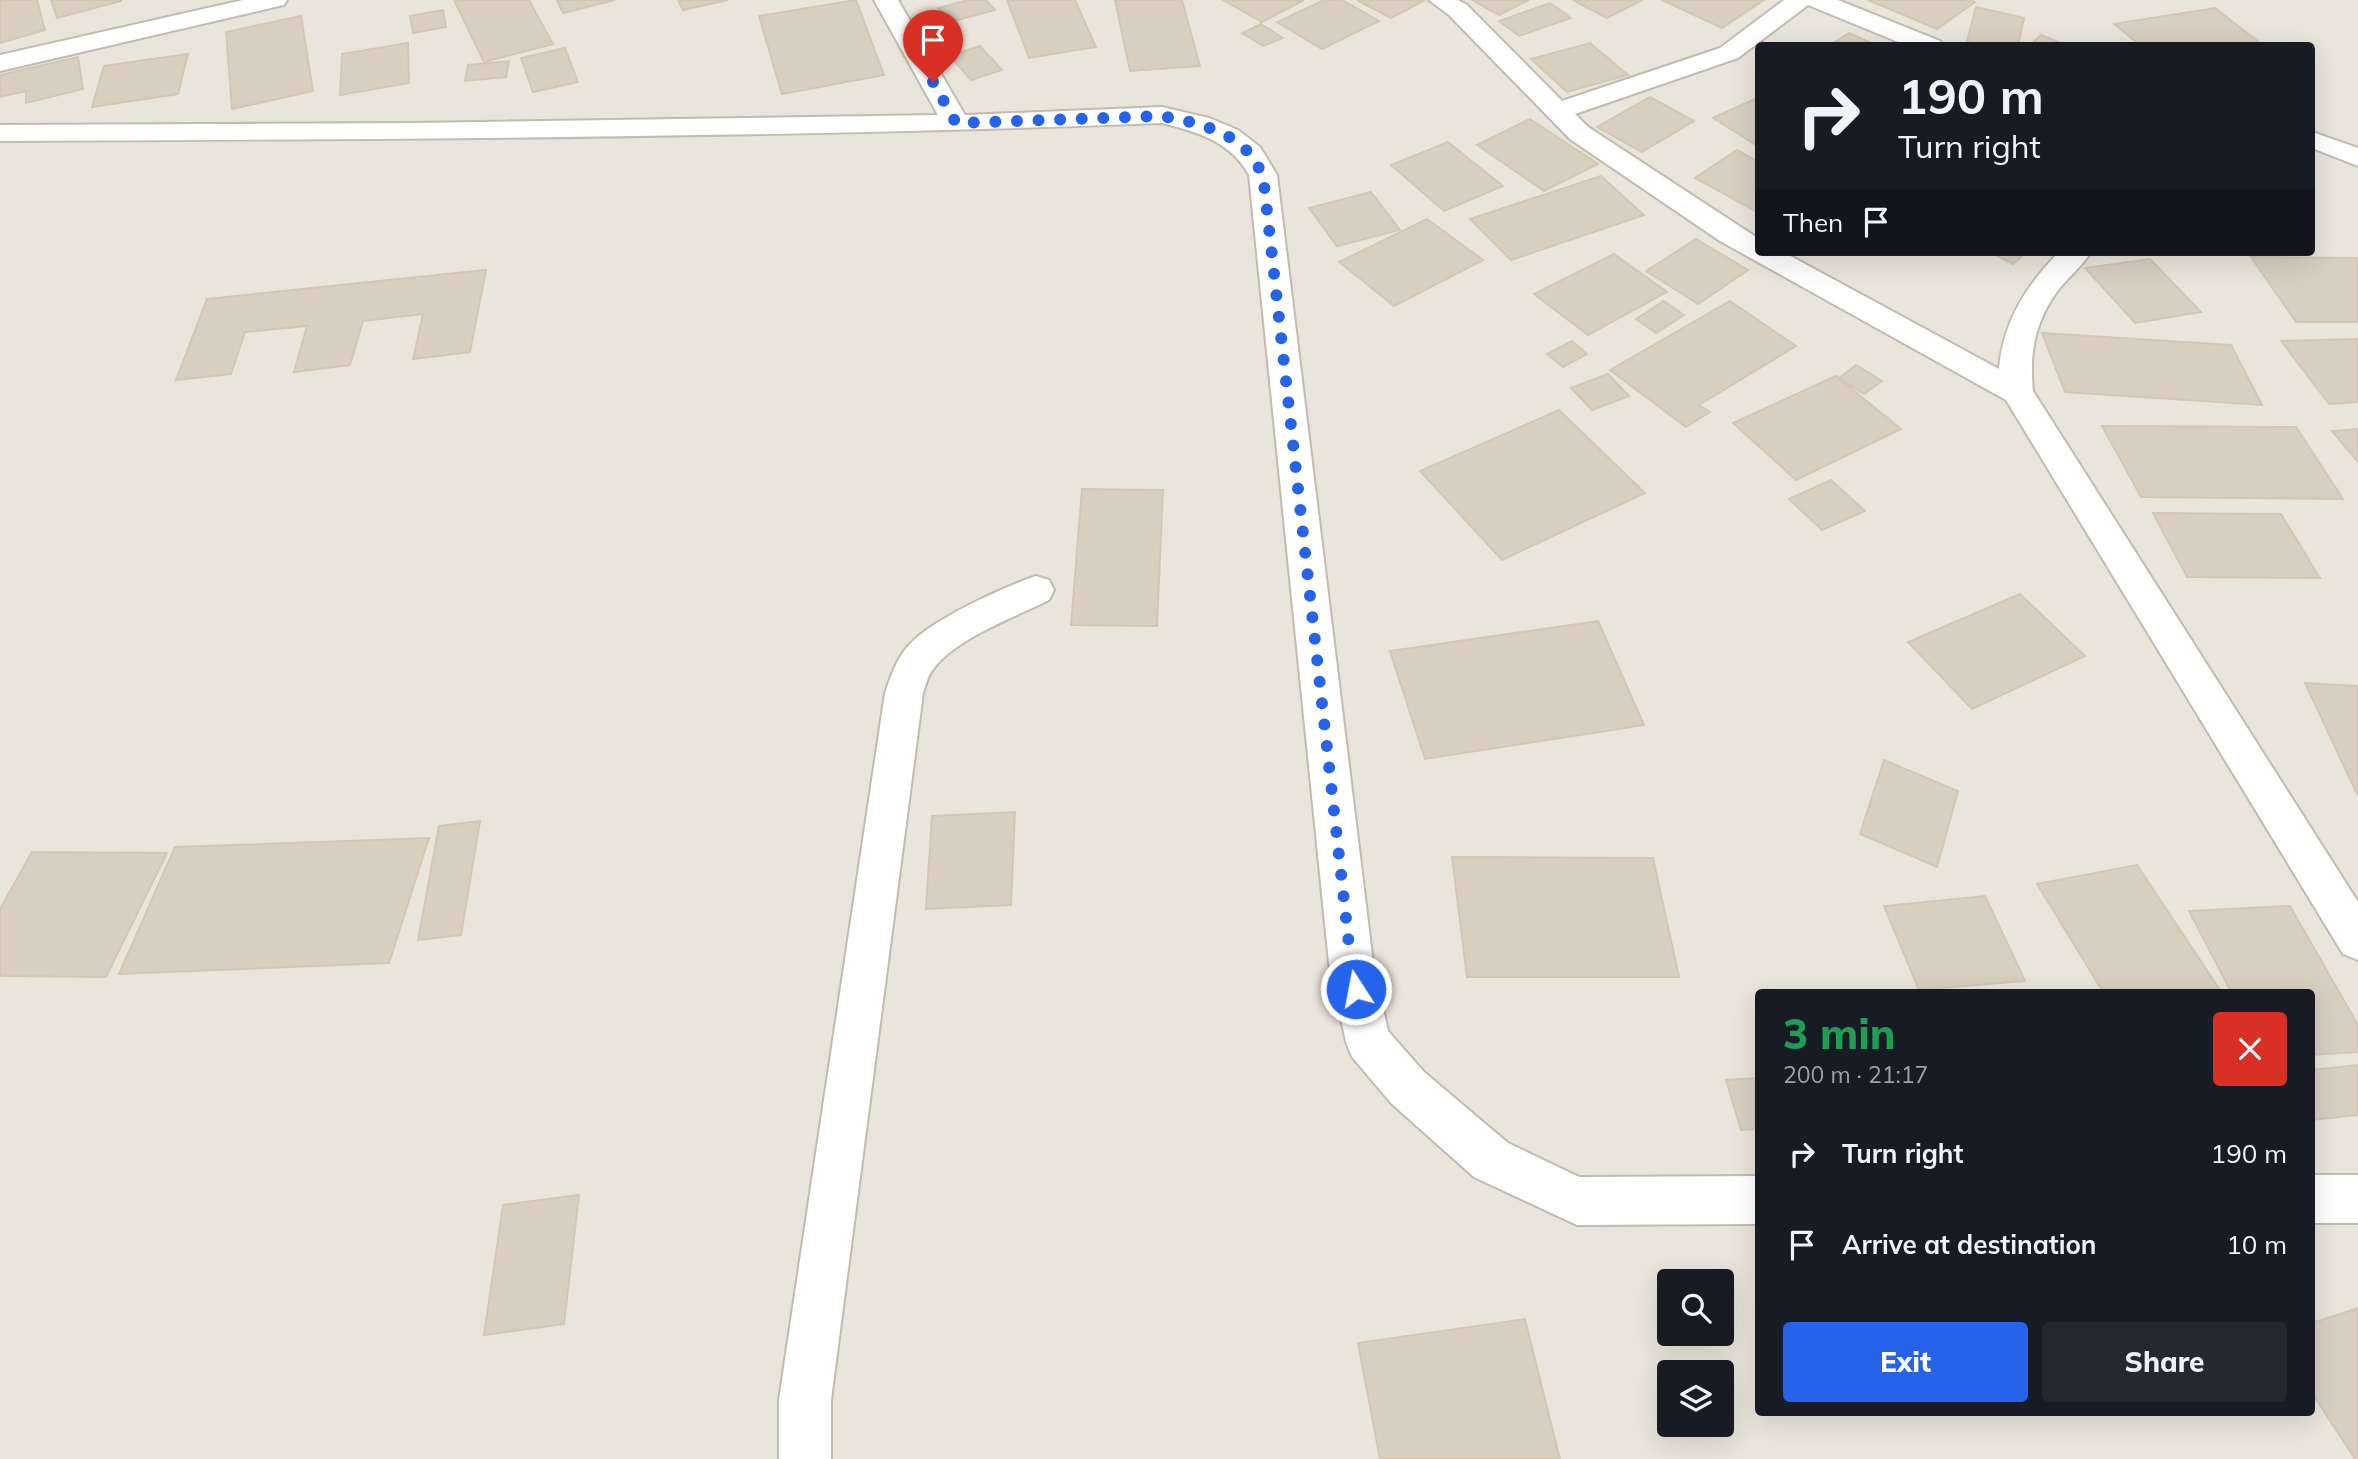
<!DOCTYPE html>
<meta charset="utf-8">
<style>
:root{--surface:#171b24;--page:#242831;--text:#f1f3f6;--muted:#9ea1a6;--accent:#2563eb}
body{margin:0;font-family:Mulish,sans-serif;background:var(--page);color:var(--text);height:100vh;display:flex;flex-direction:column;font-size:26px;white-space:nowrap}
*{box-sizing:border-box;margin:0}
p{font-size:23px;color:var(--muted)}
.icon{flex:none;width:38px;height:38px;fill:none;stroke:currentColor;stroke-width:2;stroke-linecap:round;stroke-linejoin:round}
.map{position:relative;flex:1;overflow:hidden}
.details{position:absolute;left:1755px;top:989px;width:560px;height:427px;display:flex;flex-direction:column;background:var(--surface);border-radius:7px;box-shadow:0 7px 28px #0002}
.details>*{flex:none}
.hud{position:absolute;left:1755px;top:42px;width:560px;height:214px;border-radius:7px;box-shadow:0 7px 28px #0002;background:#171b24;color:var(--text);overflow:hidden}
.controls{position:absolute;left:1657px;top:1269px;display:grid;gap:14px}
.controls a{display:grid;place-items:center;width:77px;height:77px;border-radius:7px;background:var(--surface);box-shadow:0 7px 28px #0002;font-size:35px}
.pin{position:absolute;display:grid;place-items:center;width:60px;height:60px;color:#fff;margin:-72px -30px;border-radius:50% 50% 50% 0;rotate:-45deg;box-shadow:0 0 7px #0007}
.pin .icon{rotate:45deg}
.me{position:absolute;width:77px;margin:-38px;rotate:349deg;stroke-linejoin:round;filter:drop-shadow(0 0 5px #0008)}
.turn{display:flex;align-items:center;gap:24px;height:147px;padding:0 28px;font-size:32px}
.turn .icon{width:91px;height:91px;stroke-width:2.5}
.turn b{display:block;font-size:49px;line-height:60px}
.then{display:flex;align-items:center;height:66px;padding:0 28px;background:#0003;gap:14px;font-size:26px}
.round{display:grid;place-items:center;flex:none;width:74px;height:74px;border-radius:7px;background:var(--page)}
.headline{display:flex;align-items:center;justify-content:space-between;height:119px;padding:0 28px}
h1{font-size:42px;font-weight:800;line-height:52px;color:#1e9e55}
.primary-button{display:flex;gap:14px;margin-top:auto;padding:14px 28px}
.primary-button a{flex:1;height:80px;border-radius:7px;background:var(--accent);color:#fff;font-size:28px;font-weight:800;line-height:80px;text-align:center}
.primary-button a+a{background:var(--page);color:var(--text)}
ul{padding:0;list-style:none}
li{display:flex;align-items:center;gap:21px;height:91px;padding:0 28px}
li div{flex:1}
li b{display:block;font-size:26px}
li em{font-style:normal}
.map>svg:first-child{display:block}
</style>
<div class="map">
<svg width="2358" height="1459" viewBox="0 0 2358 1459">
<rect width="100%" height="100%" fill="#f6f3ec"/>
<path fill="#eae5da" fill-rule="evenodd" d="M0 0H2358V1459H0ZM1759 46H2312V252H1759ZM1759 992H2312V1412H1759ZM1670 1281H1722V1334H1670ZM1670 1372H1722V1424H1670Z"/>
<g fill="#d8cfc1" stroke="#d3c7b4" stroke-width="2">
<path d="M0 0H37L45 30 0 43Z"/>
<path d="M51 0H121V1L57 18Z"/>
<path d="M454 0H529L553 44 484 62Z"/>
<path d="M557 0H615L563 13Z"/>
<path d="M678 0H728L683 10Z"/>
<path d="M856 0 884 75 782 94 759 16Z"/>
<path d="M968 0H986L995 10 950 22 938 8Z"/>
<path d="M1007 0H1075L1096 47 1029 58Z"/>
<path d="M1115 0H1182L1200 66 1130 71Z"/>
<path d="M1223 0H1304L1262 22Z"/>
<path d="M1324 0H1342L1379 21 1322 49 1277 22Z"/>
<path d="M1357 0H1425L1391 18Z"/>
<path d="M1472 0H1529L1499 15Z"/>
<path d="M1573 0H1642L1607 18Z"/>
<path d="M1662 0H1764L1722 28Z"/>
<path d="M1868 0H1969L1975 2 1937 29Z"/>
<path d="M1550 3 1571 18 1519 36 1499 21Z"/>
<path d="M1976 7 2024 18 2018 46H1986L1967 41Z"/>
<path d="M2215 8 2264 46H2141L2114 24Z"/>
<path d="M443 10 446 27 413 33 410 16Z"/>
<path d="M301 16 313 91 232 109 226 32Z"/>
<path d="M1261 24 1283 38 1263 46 1242 33Z"/>
<path d="M1849 33 1878 46H1829Z"/>
<path d="M2041 35 2068 46H2029Z"/>
<path d="M408 43 409 83 340 95 342 54Z"/>
<path d="M1590 43 1628 75 1567 92 1531 59Z"/>
<path d="M980 46 1002 70 971 80 950 56Z"/>
<path d="M565 48 578 82 533 92 521 58Z"/>
<path d="M188 54 178 94 92 107 104 66Z"/>
<path d="M78 57 83 89 26 103V91L0 97V75Z"/>
<path d="M509 61 506 77 465 81 468 65Z"/>
<path d="M1650 97 1694 121 1642 152 1597 127Z"/>
<path d="M1759 97V147L1713 118Z"/>
<path d="M1530 119 1598 164 1544 191 1477 145Z"/>
<path d="M1448 142 1503 186 1444 211 1391 165Z"/>
<path d="M1737 150 1759 162V213L1695 178Z"/>
<path d="M1601 176 1644 215 1511 260 1470 219Z"/>
<path d="M1371 192 1400 230 1337 246 1309 208Z"/>
<path d="M1427 219 1483 260 1394 306 1339 262Z"/>
<path d="M1696 239 1748 270 1698 304 1646 271Z"/>
<path d="M1990 252H2027L2013 264Z"/>
<path d="M1614 254 1667 292 1588 335 1534 294Z"/>
<path d="M2251 257 2358 258V322H2296Z"/>
<path d="M2150 259 2201 312 2135 323 2085 268Z"/>
<path d="M486 270 470 352 413 359 423 314 363 321 350 365 294 372 307 326 245 332 231 374 176 380 207 299Z"/>
<path d="M1664 301 1684 315 1656 333 1636 319Z"/>
<path d="M1730 301 1796 346 1699 405 1710 412 1686 427 1610 370Z"/>
<path d="M2042 333 2231 345 2262 405 2065 392Z"/>
<path d="M2358 339V402L2329 404 2281 341Z"/>
<path d="M1572 341 1587 354 1563 367 1547 354Z"/>
<path d="M1856 365 1882 381 1864 394 1839 378Z"/>
<path d="M1608 374 1629 396 1592 410 1571 388Z"/>
<path d="M1836 376 1901 429 1796 480 1733 423Z"/>
<path d="M1559 410 1645 493 1502 560 1420 471Z"/>
<path d="M2102 426 2296 427 2343 499 2141 497Z"/>
<path d="M2358 429V462L2332 431Z"/>
<path d="M1831 480 1865 511 1822 530 1789 499Z"/>
<path d="M1082 489 1163 490 1157 626 1071 625Z"/>
<path d="M2153 513 2281 514 2320 578 2187 577Z"/>
<path d="M2020 594 2085 656 1972 709 1908 642Z"/>
<path d="M1598 621 1644 725 1425 759 1390 651Z"/>
<path d="M2305 683 2358 686V794H2357Z"/>
<path d="M1884 760 1958 791 1937 867 1860 834Z"/>
<path d="M1015 812 1011 905 926 909 932 816Z"/>
<path d="M480 821 461 935 418 940 439 826Z"/>
<path d="M429 838 389 963 119 974 175 847Z"/>
<path d="M32 852 167 853 106 977 0 976V909Z"/>
<path d="M1452 857 1653 858 1679 977H1467Z"/>
<path d="M2137 865 2220 990 2206 992H2103L2037 884Z"/>
<path d="M1985 896 2025 981 1919 990 1884 906Z"/>
<path d="M2290 906 2358 1025V1052L2312 1055V992H2231L2189 911Z"/>
<path d="M2358 1065V1115L2312 1120V1070Z"/>
<path d="M1759 1078V1129L1741 1130 1726 1080Z"/>
<path d="M579 1195 564 1324 484 1335 503 1205Z"/>
<path d="M2358 1308V1459H2355L2312 1393V1323Z"/>
<path d="M1525 1319 1560 1459H1380L1358 1343Z"/>
</g>
<g fill="none" stroke-linecap="round" stroke-linejoin="round">
<g stroke="#c2bbae" stroke-width="4">
<g id="minor">
<path d="M243 0H287L284 5 275 7 0 71V55Z"/>
<path d="M874 0H898L965 115 1162 107 1209 118 1238 130 1260 147 1277 175 1373 963 1388 1031 1424 1072 1508 1143 1579 1177 1759 1176V1224L1577 1225 1474 1177 1392 1104 1352 1057 1346 1042 1329 963 1249 175C1230 141 1198 132 1162 123 775 138 387 139 0 141V125L414 123 938 115Z"/>
<path d="M1429 0H1458L1467 5 1562 101 1720 48 1784 0H1838L1940 41 1943 46H1908L1808 5 1738 58 1575 114 1588 127 1759 239V252H1783L1999 369C2003 321 2027 285 2059 252H2091C2082 266 2069 277 2059 289 2035 320 2029 353 2033 391L2358 902V960L2343 954 2006 400 1720 241 1570 139 1449 15Z"/>
<path d="M2312 132 2358 148V166L2312 148Z"/>
<path d="M1036 576 1049 580 1054 590 1049 600C1015 617 957 638 934 668 928 675 926 684 923 693L831 1400V1459H779V1400L885 693C891 676 897 657 910 644 933 619 1004 587 1036 576Z"/>
<rect x="2312" y="1175" width="46" height="48"/>
</g>
</g>
<use href="#minor" fill="#fff" fill-rule="evenodd"/>
</g>
<g fill="none" stroke-linecap="round" stroke-linejoin="round">
<path stroke="#2563eb" stroke-width="12" stroke-dasharray="0 21.6" d="M933 82 956 123 1162 116 1200 124 1228 136 1250 153 1263 175 1351 963 1356 989"/>
</g>
</svg>
<div class="controls">
<a><svg class="icon" aria-label="search" viewBox="0 0 24 24"><circle cx="10" cy="10" r="6"/><path d="M15 15l6 6"/></svg></a>
<a><svg class="icon" aria-label="layers" viewBox="0 0 24 24"><path d="M12 4l9 5-9 5-9-5zM3 14l9 5 9-5"/></svg></a>
</div>
<div class="pin" style="left:933px;top:82px;background:#d93025"><svg class="icon" aria-label="arrive" viewBox="0 0 24 24"><path d="M6 21V4h12l-3 4 3 4H6"/></svg></div>
<svg class="me" style="left:1356px;top:989px" viewBox="-20 -20 40 40"><circle r="17" fill="#2563eb" stroke="#fff" stroke-width="3"/><path d="M0-11L8 9 0 5-8 9z" fill="#fff"/></svg>
<div class="hud">
<div class="turn"><svg class="icon" aria-label="right" viewBox="0 0 24 24"><path d="M7 20v-9h11M14 6l5 5-5 5"/></svg><div><b>190 m</b>Turn right</div></div>
<div class="then">Then<svg class="icon" aria-label="arrive" viewBox="0 0 24 24"><path d="M6 21V4h12l-3 4 3 4H6"/></svg></div>
</div>
<section class="details">
<div class="headline"><div><h1>3 min</h1><p>200 m · 21:17</p></div><a class="round" style="background:#d93025;color:#fff"><svg class="icon" aria-label="close" viewBox="0 0 24 24"><path d="M6 6l12 12M18 6L6 18"/></svg></a></div>
<ul>
<li><svg class="icon" aria-label="right" viewBox="0 0 24 24"><path d="M7 20v-9h11M14 6l5 5-5 5"/></svg><div><b>Turn right</b></div><em>190 m</em></li>
<li><svg class="icon" aria-label="arrive" viewBox="0 0 24 24"><path d="M6 21V4h12l-3 4 3 4H6"/></svg><div><b>Arrive at destination</b></div><em>10 m</em></li>
</ul>
<div class="primary-button"><a>Exit</a><a>Share</a></div>
</section>
</div>
